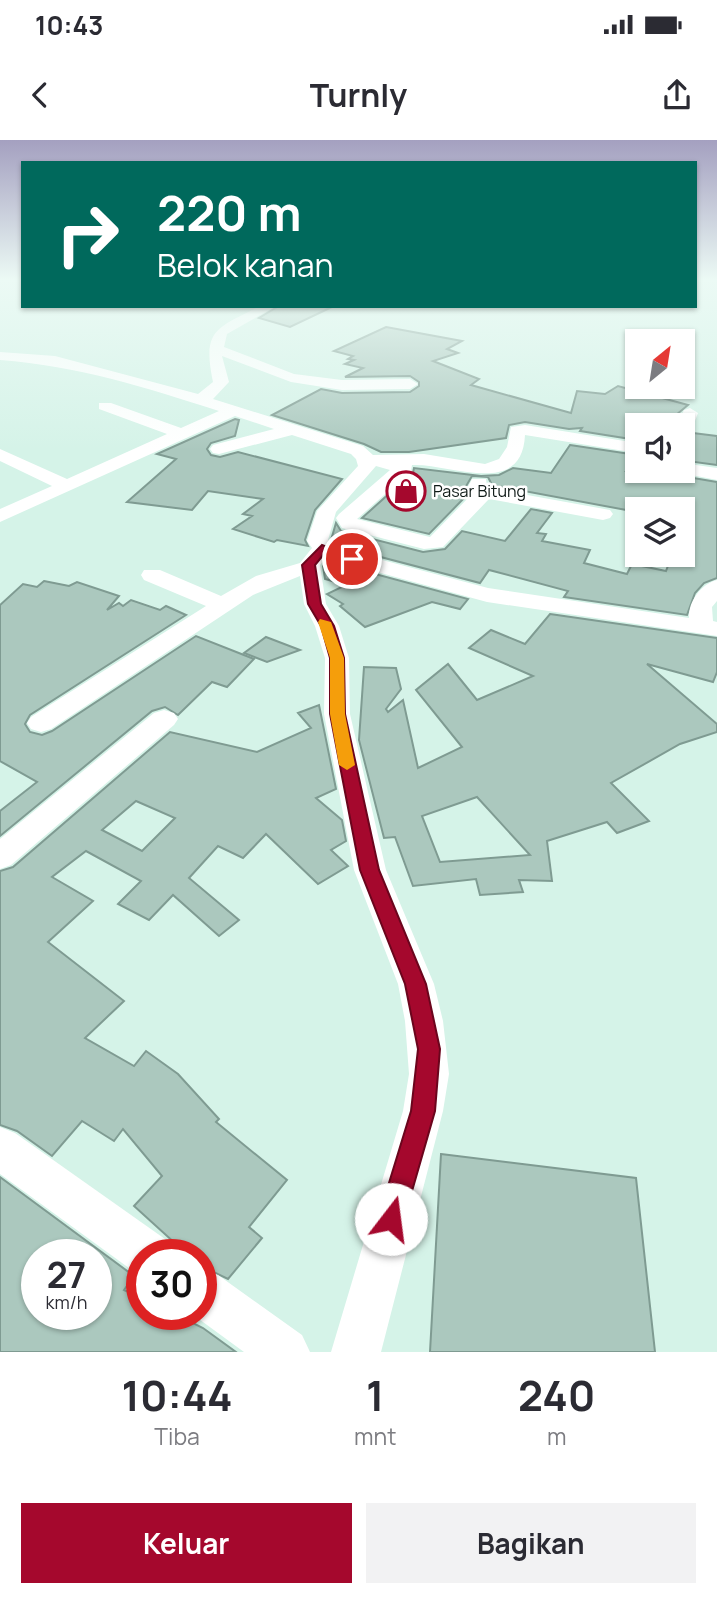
<!DOCTYPE html>
<html lang="id">
<style>
:root{--surface:#fff;--page:#f2f2f3;--text:#2b2b33;--muted:#7c7c81;--accent:#a5082d}
body{margin:0;font-family:Manrope,sans-serif;background:var(--page);color:var(--text);height:100vh;display:flex;flex-direction:column;font-size:26px;white-space:nowrap}
*{box-sizing:border-box;margin:0}
p{font-size:23px;color:var(--muted)}
.icon{flex:none;width:38px;height:38px;fill:none;stroke:currentColor;stroke-width:2;stroke-linecap:round;stroke-linejoin:round}
.map{position:relative;height:1212px;overflow:hidden}
.details{display:flex;flex-direction:column;background:var(--surface);flex:1}
.details>*{flex:none}
.hud{position:absolute;left:21px;top:21px;width:676px;height:147px;border-radius:0px;box-shadow:0 2px 5px #0004;background:#00695c;color:#fff;overflow:hidden}
.needle{width:46px;rotate:30deg}
.tools{position:absolute;left:625px;top:189px;display:grid;gap:14px}
.tools a{display:grid;place-items:center;width:70px;height:70px;border-radius:0px;background:var(--surface);box-shadow:0 2px 5px #0004;font-size:35px}
.speed{position:absolute;left:21px;top:1099px;display:flex;gap:14px;font-size:35px;font-weight:700;text-align:center}
.speed>*{display:grid;place-content:center;width:91px;height:91px;border-radius:50%;background:var(--surface);box-shadow:0 2px 5px #0004;line-height:1}
.speed small{font-size:18px;font-weight:400}
.speed .limit{border:10px solid #d22;background:#fff;color:#111}
.pin{position:absolute;display:grid;place-items:center;width:60px;height:60px;color:#fff;margin:-30px;border:4px solid #fff;border-radius:50%;box-shadow:0 2px 7px #0007}
.me{position:absolute;width:77px;margin:-38px;rotate:15deg;stroke-linejoin:round;filter:drop-shadow(0 0 5px #0008)}
.turn{display:flex;align-items:center;gap:24px;height:147px;padding:0 21px;font-size:32px}
.turn .icon{width:91px;height:91px;stroke-width:2.5}
.turn b{display:block;font-size:49px;line-height:60px}
.eta{display:flex;justify-content:space-evenly;align-items:center;height:119px;text-align:center}
.eta b{font-size:42px;font-weight:700;line-height:49px}
.action{display:flex;gap:14px;margin-top:auto;padding:14px 21px}
.action a{flex:1;height:80px;border-radius:0px;background:var(--accent);color:#fff;font-size:28px;font-weight:700;line-height:80px;text-align:center}
.action a+a{background:var(--page);color:var(--text)}
.status{display:flex;justify-content:space-between;align-items:center;height:49px;padding:0 35px;background:var(--surface);direction:ltr}
.status svg{height:19px;fill:currentColor}
header{display:flex;justify-content:space-between;align-items:center;height:91px;padding:0 21px;background:var(--surface);font-size:32px;font-weight:700}
.map>svg:first-child{display:block}
</style>
<div class="status"><b>10:43</b><svg viewBox="0 0 49 12"><path d="M0 12V9h3v3zM5 12V6h3v6zM10 12V3h3v9zM15 12V0h3v12zM26 1h20v11H26zM47 4h2v5h-2z"/></svg></div>
<header><svg class="icon" aria-label="back" viewBox="0 0 24 24"><path d="M15 5l-7 7 7 7"/></svg>Turnly<svg class="icon" aria-label="share" viewBox="0 0 24 24"><path d="M12 15V3M7 8l5-5 5 5M5 13v7h14v-7"/></svg></header>
<div class="map">
<svg width="717" height="1212" viewBox="0 0 717 1212">
<rect width="100%" height="100%" fill="#d5f3e8"/>
<g fill="#abc8be" stroke="#7f9b92" stroke-width="2" fill-rule="evenodd">
<path d="M279 166H334L290 187 259 178Z"/>
<path d="M386 187 462 201 447 209 458 213 433 221 479 239 471 245 571 273 577 251 605 254 618 246 688 265 664 285H637V300L580 291 582 288 569 289 525 282 509 285 506 298 409 312H381L364 304 272 275 321 249 342 253 410 252 419 246V242L410 236 345 237 363 228 345 224 354 220 348 219 353 216 334 211Z"/>
<path d="M235 279 239 280 235 296 211 303 207 309 211 315 220 317 238 312 342 339 315 370 305 400 308 406 277 400 274 402 233 389 252 376 243 374 263 359 208 351 192 370 127 362 176 319 157 314Z"/>
<path d="M693 293 717 296V325L687 321Z"/>
<path d="M570 305 637 315 626 331H674L676 335 717 342V438L704 443 695 453 687 475 564 457 568 451 489 430 480 443 335 405 331 400 336 383 341 391 423 412 445 409 462 391 505 401 531 369 552 373 537 393 546 394 542 401 590 410 584 423 627 434 632 424 666 431 672 415H682V369H637V372L492 345 488 337 472 336 465 348 468 354 429 394 362 378 391 352 394 353 393 350 413 333 414 328 481 336 499 335 513 328 551 333Z"/>
<path d="M327 421 468 459 460 469 432 462 365 487 340 466 343 464 327 454 346 445 325 439 323 426Z"/>
<path d="M44 441 69 446 77 442 119 456 107 470 119 463 123 466 131 460 160 470 166 466 186 475 30 575 25 584 30 592 42 595 52 591 196 496 254 519 227 547 212 542 178 575 165 567 152 571 0 696V671L37 642 0 621V465L23 444 37 447Z"/>
<path d="M550 474 717 498V532L713 542 647 524 717 584V592L680 604 611 643 649 681 617 693 607 682 547 701 552 741 519 740 523 752 480 755 476 739 413 746 395 697 384 698 359 600 364 527 396 528 401 549 386 569 388 572 403 560 418 628 462 607 416 550 448 524 477 560 533 536 469 508 491 490 525 504ZM477 657 530 715 440 722 422 676Z"/>
<path d="M266 497 300 510 267 522 244 513Z"/>
<path d="M319 565 336 649 316 658 342 680 346 701 331 710 348 726 318 744 266 694 243 718 218 706 189 738 239 780 219 796 173 755 149 780 118 764 141 741 86 711 52 737 93 761 48 802 124 861 85 898 134 926 146 911 178 934 219 979 216 982 287 1040 249 1087 262 1098 228 1139 201 1126V1115H188L134 1066 162 1036 123 989 114 1001 82 981 52 1016 17 991 0 985V731L13 727 170 592 257 612 311 588 298 573ZM136 661 175 678 142 711 102 690Z"/>
<path d="M441 1014 636 1038 655 1212H430Z"/>
<path d="M0 1037 134 1136 124 1150 142 1158V1174H175L203 1188 236 1212H0ZM37 1115H96V1174H37Z"/>
</g>
<g fill="none" stroke-linecap="round" stroke-linejoin="round">
<g fill="#fff" fill-rule="evenodd">
<path d="M260 166H276L227 194 224 207 294 234 342 240 410 239 418 244 410 249 342 250 291 242 222 216 229 242 213 259 363 306 373 315 424 314 485 324 499 319 507 307 511 287 525 285 637 303V313L525 295C522 359 450 323 412 325L411 331 357 379 430 397 472 354 467 349 472 339H486L487 346 494 349 610 370 613 374 610 378 603 380 489 359 443 407 424 409 342 388 336 378 339 374 390 330 376 326 336 372 328 400 333 407 488 448 689 478C688 462 701 444 717 440V461L712 467 713 481 717 482V496L487 462 326 418 320 425 326 464 339 486 349 518 350 574 386 730 434 844 443 881 449 934 443 971 381 1212H331L403 971 409 934 405 881 398 844 354 730 324 574 325 518 315 486 304 464 300 436 253 455 51 589 41 592 31 589 27 583 31 577 206 466 144 440 141 435 144 430H160L221 456 256 436 300 423 312 408 307 401 317 371 358 326 356 319 351 314 292 295 219 314 213 313 210 309 213 305 274 289 235 276 0 382V369L52 346 0 321V309L67 339 167 294 99 269V263H111L181 288 219 271C144 247 79 226 0 220V212L55 216 198 254 213 242C202 189 216 189 260 166Z"/>
<path d="M690 268 698 273 690 294 682 299V285H677L684 270Z"/>
<path d="M682 323 717 328V340L676 332 682 331Z"/>
<path d="M164 570 174 573 178 579 174 585 11 725 0 729V699L154 573Z"/>
<path d="M0 987 15 993 165 1099 172 1115H142V1135L133 1131 0 1034Z"/>
<path d="M201 1128 218 1135 302 1195 310 1212H244L192 1174H201Z"/>
</g>
</g>
<linearGradient id="sky" x2="0" y2="1"><stop stop-color="#a4a0c0"/><stop offset="0.45" stop-color="#ecfaf5"/><stop offset="1" stop-color="#ecfaf5" stop-opacity="0"/></linearGradient>
<rect width="717" height="310" fill="url(#sky)"/>
<path fill="#a5082d" stroke="#6b051d" stroke-width="2" d="M322 405 358 419 352 423 324 414 315 425 321 464 334 486 344 518 345 574 379 730 426 844 440 909 435 971 404 1079 400 1088 391 1091 382 1088 378 1079 411 971 418 909 405 844 360 730 330 574V518L321 486 308 464 302 425Z"/>
<path fill="#f59e0b" d="M320 479 331 482 344 518 345 574 355 625 347 630 339 625 330 574V518L318 482Z"/>
<defs>
<g id="shop-ring" transform="scale(2.0125)"><circle r="9.5" fill="#fff" stroke="#a5082d" stroke-width="1.5"/><path d="M-5-2.5h2.3a2.7 3.5 0 0 1 5.4 0H5L5.5 6h-11ZM-1.5-2.5h3a1.5 2.3 0 0 0-3 0Z" fill="#a5082d"/></g>
</defs>
<g fill-rule="evenodd">
<use href="#shop-ring" x="406" y="351"/>
</g>
<g text-anchor="middle" dominant-baseline="central" stroke-width="5" stroke-linejoin="round" paint-order="stroke">
<g font-size="16" fill="#0e1916" stroke="#fff" text-anchor="start">
<text x="433" y="351">Pasar Bitung</text>
</g>
</g>
</svg>
<div class="tools">
<a><svg class="needle" viewBox="-14 -14 28 28"><path d="M0-13l5 13h-10z" fill="#e53935"/><path d="M0 13l5-13h-10z" fill="#7c7c81"/></svg></a>
<a><svg class="icon" aria-label="sound" viewBox="0 0 24 24"><path d="M4 9h4l5-4v14l-5-4H4zM17 9q2 3 0 6"/></svg></a>
<a><svg class="icon" aria-label="layers" viewBox="0 0 24 24"><path d="M12 4l9 5-9 5-9-5zM3 14l9 5 9-5"/></svg></a>
</div>
<div class="speed"><div>27<small>km/h</small></div><div class="limit">30</div></div>
<div class="pin" style="left:352px;top:419px;background:#d93025"><svg class="icon" aria-label="arrive" viewBox="0 0 24 24"><path d="M6 21V4h12l-3 4 3 4H6"/></svg></div>
<svg class="me" style="left:391px;top:1079px" viewBox="-20 -20 40 40"><circle r="19" fill="#fff"/><path d="M0-13L10 11 0 6-10 11z" fill="#a5082d"/></svg>
<div class="hud">
<div class="turn"><svg class="icon" aria-label="right" viewBox="0 0 24 24"><path d="M7 20v-9h11M14 6l5 5-5 5"/></svg><div><b>220 m</b>Belok kanan</div></div>
</div>
</div>
<section class="details">
<div class="eta">
<div><b>10:44</b><p>Tiba</p></div>
<div><b>1</b><p>mnt</p></div>
<div><b>240</b><p>m</p></div>
</div>
<div class="action"><a>Keluar</a><a>Bagikan</a></div>
</section>
